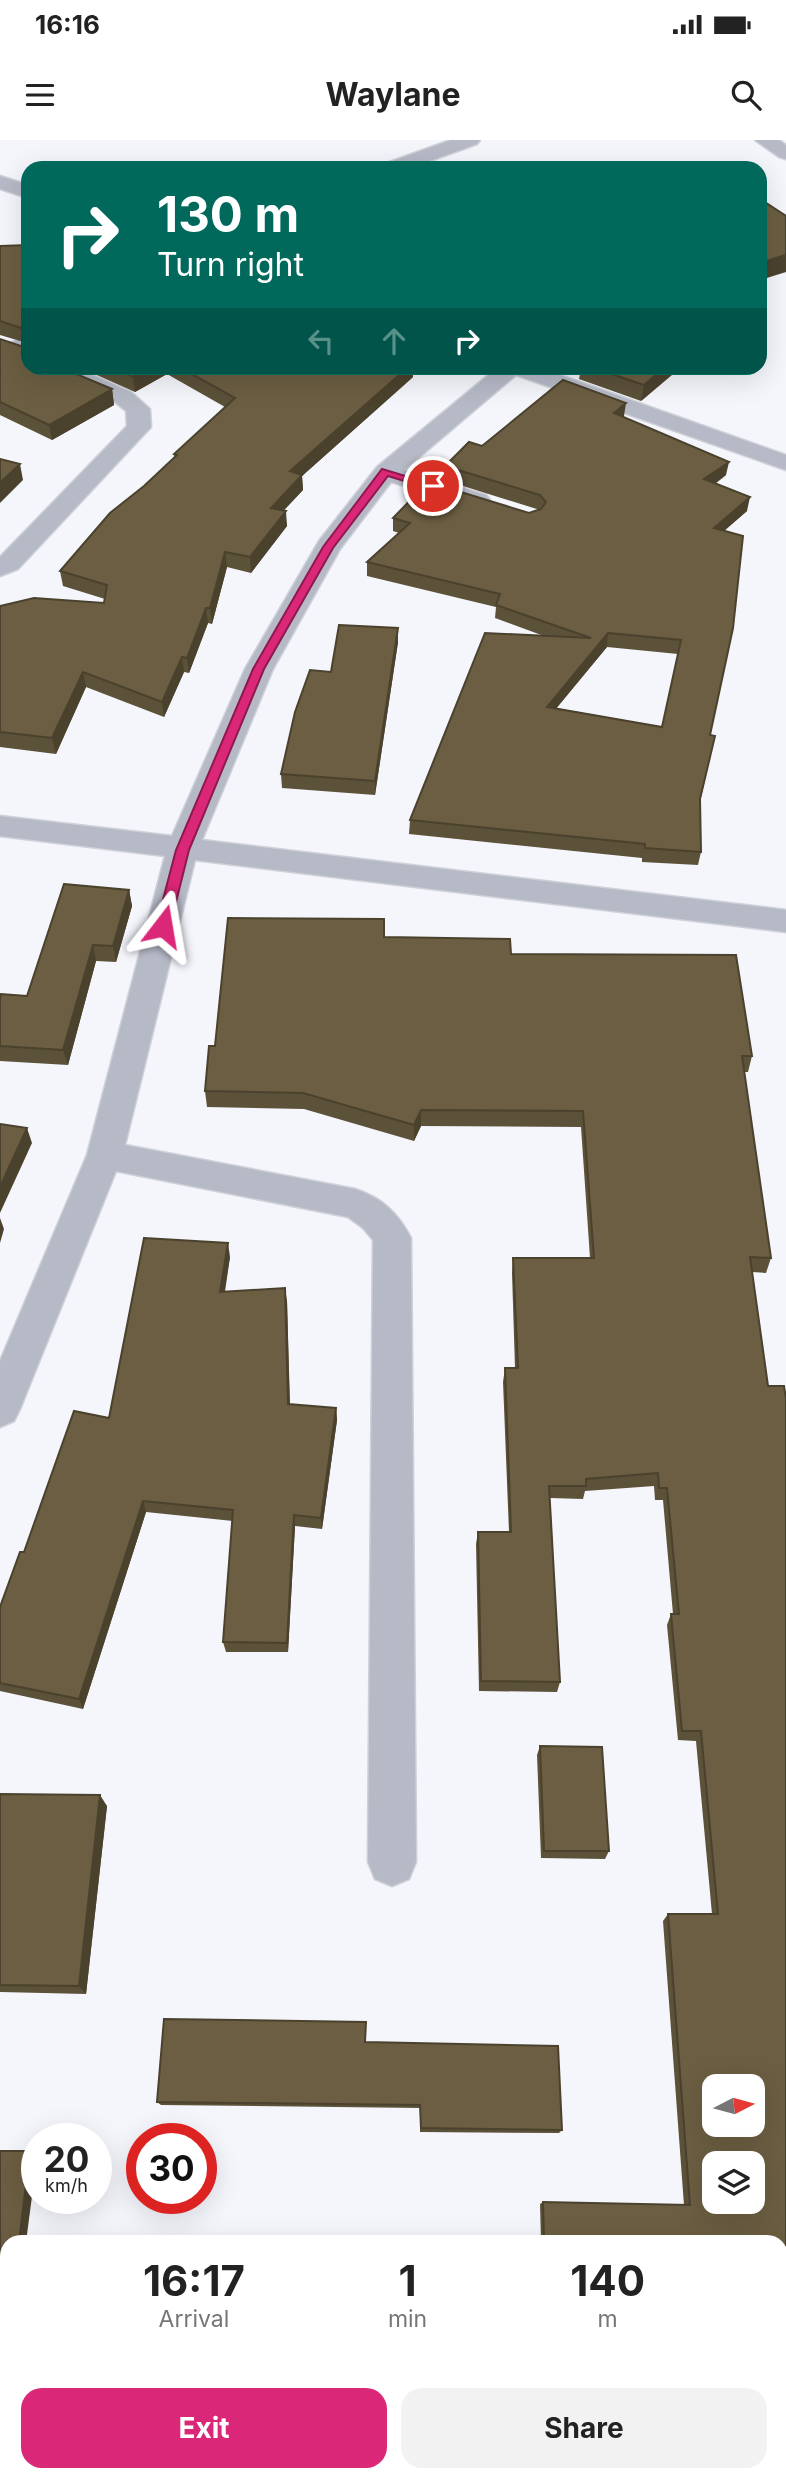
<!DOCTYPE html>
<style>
:root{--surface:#fff;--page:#f2f2f2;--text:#222;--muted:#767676;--accent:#db2777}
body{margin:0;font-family:Inter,sans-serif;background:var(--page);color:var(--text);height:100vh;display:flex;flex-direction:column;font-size:26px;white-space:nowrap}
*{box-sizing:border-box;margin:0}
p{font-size:23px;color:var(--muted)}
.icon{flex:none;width:38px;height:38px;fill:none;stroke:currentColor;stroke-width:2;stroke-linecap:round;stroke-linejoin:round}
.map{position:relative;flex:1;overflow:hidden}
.sheet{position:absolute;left:0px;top:2095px;width:788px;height:247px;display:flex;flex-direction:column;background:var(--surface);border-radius:21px 21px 0 0;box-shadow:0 7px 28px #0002}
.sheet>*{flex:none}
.guide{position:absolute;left:21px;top:21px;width:746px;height:214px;border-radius:21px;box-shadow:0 7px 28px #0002;background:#00695c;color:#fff;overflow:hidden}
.needle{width:46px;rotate:84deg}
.tools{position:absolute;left:702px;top:1934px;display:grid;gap:14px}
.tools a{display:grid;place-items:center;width:63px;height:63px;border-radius:14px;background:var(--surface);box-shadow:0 7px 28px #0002;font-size:35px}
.speed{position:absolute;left:21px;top:1983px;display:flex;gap:14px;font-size:35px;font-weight:700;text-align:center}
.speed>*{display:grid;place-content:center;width:91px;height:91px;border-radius:50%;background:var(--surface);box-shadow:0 7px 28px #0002;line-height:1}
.speed small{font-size:18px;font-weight:400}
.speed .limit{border:10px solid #d22;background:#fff;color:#111}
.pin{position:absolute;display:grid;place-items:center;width:60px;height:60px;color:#fff;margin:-30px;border:4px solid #fff;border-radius:50%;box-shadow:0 2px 7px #0007}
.me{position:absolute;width:77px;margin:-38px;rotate:14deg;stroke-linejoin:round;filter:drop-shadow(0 0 5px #0008)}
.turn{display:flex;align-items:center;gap:24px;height:147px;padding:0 21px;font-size:32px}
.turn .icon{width:91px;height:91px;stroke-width:2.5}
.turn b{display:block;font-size:49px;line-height:60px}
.lanes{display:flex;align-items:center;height:66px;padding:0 21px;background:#0003;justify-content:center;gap:35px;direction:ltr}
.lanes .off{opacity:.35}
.eta{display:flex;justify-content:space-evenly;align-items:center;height:119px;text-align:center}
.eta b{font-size:42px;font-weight:700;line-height:49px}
.cta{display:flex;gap:14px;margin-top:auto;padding:14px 21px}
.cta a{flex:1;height:80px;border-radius:21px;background:var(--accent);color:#fff;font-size:28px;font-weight:700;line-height:80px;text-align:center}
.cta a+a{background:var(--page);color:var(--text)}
.status{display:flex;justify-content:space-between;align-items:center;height:49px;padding:0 35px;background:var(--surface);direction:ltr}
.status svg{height:19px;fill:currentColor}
header{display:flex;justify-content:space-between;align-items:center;height:91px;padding:0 21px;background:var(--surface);font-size:32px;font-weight:700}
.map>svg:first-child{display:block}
</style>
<div class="status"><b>16:16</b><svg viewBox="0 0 49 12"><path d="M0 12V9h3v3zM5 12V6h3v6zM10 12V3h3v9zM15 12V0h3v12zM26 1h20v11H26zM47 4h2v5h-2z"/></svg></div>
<header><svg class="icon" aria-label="menu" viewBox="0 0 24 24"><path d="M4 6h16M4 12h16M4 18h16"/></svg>Waylane<svg class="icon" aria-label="search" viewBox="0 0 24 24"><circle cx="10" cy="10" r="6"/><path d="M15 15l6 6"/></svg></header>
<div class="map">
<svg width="786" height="2340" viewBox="0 0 786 2340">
<rect width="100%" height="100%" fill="#f4f6fc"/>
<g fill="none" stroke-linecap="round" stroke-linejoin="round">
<g stroke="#cfd1d8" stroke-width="3">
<g id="minor">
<path d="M451 0H480L477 4 410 28H381L384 24Z"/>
<path d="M755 0H779L786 5V19L779 17Z"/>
<path d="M0 36 28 45V58L0 49Z"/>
<path d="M28 195V212L16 216 8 214 5 209 8 204Z"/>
<path d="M47 228H76L131 252 150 269 151 287 18 429 0 436V417L127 286 126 271 115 262 50 233Z"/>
<path d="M497 228H540L786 315V330L516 235 404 330 486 355 490 360 486 365 477 368 468 365 391 342 340 409 273 529 202 700 786 770V792L195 720 125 1005 355 1049C382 1058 398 1073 411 1098L416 1722 409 1739 392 1746 375 1739 368 1722 373 1100 363 1088 348 1077 116 1031 20 1269 14 1281 0 1287V1221L87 1015 165 716 0 696V676L172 696 245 529 319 401 377 327Z"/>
</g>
</g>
<use href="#minor" fill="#b6bac7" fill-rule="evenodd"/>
</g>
<g fill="#5c5139" fill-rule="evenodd">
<path d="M28 105V228L112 249 114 265 52 300 0 275V199L27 208V203L0 195V106Z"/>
<path d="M81 228H413V237L302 336 303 350 284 370 287 386 251 433 227 427 212 484 208 483 189 533 184 532 164 577 86 547 56 614 0 607V466L104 463 105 459 63 446 60 431 174 317V314L225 267 167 234 135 252Z"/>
<path d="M581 228H680L641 261 579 239Z"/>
<path d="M624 276 623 277 726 335 715 344 747 371 724 391 710 595 712 609 700 662 701 712 698 725 642 722V718L409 694 410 680 544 496 495 478 496 467 367 436V422L399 393 393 391V378L529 373 540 370 444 340 445 326 482 306ZM607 507 678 514 662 587 556 568Z"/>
<path d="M398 488V502L375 655 282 648 281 634 331 532Z"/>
<path d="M129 750 132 766 116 822 96 821 68 925 0 921V858L27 856Z"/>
<path d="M511 814 752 916 748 932H744L771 1118 766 1133 752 1132 780 2102H541L540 2064 543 2062 684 2065 663 1781 668 1774H712L696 1601 678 1600 667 1485 671 1474H673L663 1360H655L654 1346 585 1351 583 1359 550 1358 560 1542 557 1552 479 1551 476 1404 478 1392H509L503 1242 505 1228H515L512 1133 513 1118H590L581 987 421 986 414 1001 304 969 207 967 205 951 215 906Z"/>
<path d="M230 1117 225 1152 287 1161 290 1264 336 1268 337 1280 322 1389 295 1386 288 1512H226L223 1502 233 1381 146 1372 83 1569 0 1551V1467L24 1412 109 1278Z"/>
<path d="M540 1606 609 1711 605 1719 541 1718 537 1615Z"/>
<path d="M0 1654 107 1666 86 1854 0 1852Z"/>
<path d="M366 1887V1902L562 1990 559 1993 420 1992V1968L161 1965 157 1962Z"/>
</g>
<g fill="#4b422e">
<path d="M786 115V132L760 140V123Z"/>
<path d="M150 228H166L167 234 135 252 133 237Z"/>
<path d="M407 228H413V237L302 336 303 350 272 383 271 368 290 331Z"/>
<path d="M664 228H680L641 261 644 245Z"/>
<path d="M112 249 114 265 52 300 49 285Z"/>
<path d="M626 263 624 276 612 286 614 273Z"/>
<path d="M729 322 726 335 702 353 704 339Z"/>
<path d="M20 324 23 340 0 363V343Z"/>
<path d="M750 357 747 371 711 402 714 388Z"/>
<path d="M286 371 287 386 251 433 250 417Z"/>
<path d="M225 412 227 427 212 484 210 468Z"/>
<path d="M206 468 208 483 189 533 187 518Z"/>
<path d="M398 488V502L375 655V641Z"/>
<path d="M608 493 607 507 546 581 547 567Z"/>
<path d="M182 517 184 532 164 577 162 562Z"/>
<path d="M83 532 86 547 56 614 52 598Z"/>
<path d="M129 750 132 766 116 822 113 806Z"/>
<path d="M93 805 96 821 68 925 63 910Z"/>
<path d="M421 970V986L414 1001V985Z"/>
<path d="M27 988 32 1003 0 1073V1047Z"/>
<path d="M0 1078 4 1089 0 1103Z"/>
<path d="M228 1103 230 1117 222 1165 220 1152Z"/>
<path d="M285 1148 287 1161 290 1276 288 1264Z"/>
<path d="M336 1268 337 1280 322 1389 321 1378Z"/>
<path d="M143 1361 146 1372 83 1569 79 1559Z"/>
<path d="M294 1375 295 1386 288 1512 287 1503Z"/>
<path d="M100 1655 107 1666 86 1854 79 1846Z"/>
<path d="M30 2011 37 2014V2018L26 2102H19Z"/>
</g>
<g fill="#6b5e42" stroke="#4b422e" stroke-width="2" fill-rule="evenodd">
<path d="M760 59 786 76V115L760 123Z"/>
<path d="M28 105V228H62L112 249 49 285 0 262V199L27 208V190L0 181V106Z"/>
<path d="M112 228H150L133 237Z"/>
<path d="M181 228H407L290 331 302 335 271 368 286 371 250 417 225 412 210 468H206L187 518 182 517 162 562 83 532 52 598 0 592V466L34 458 104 463 107 445 60 431 110 373 144 346 177 315 174 314 235 258Z"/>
<path d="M594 228H664L644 245Z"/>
<path d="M563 240 626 263 614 273 729 322 704 339 750 357 714 388 743 396 733 488 710 595 715 596 700 659 701 712 645 708V704L410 680 485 493 591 498 496 465 500 454 367 422 410 383 393 378 428 342 529 373 541 369 546 362 540 355 445 326 469 302 482 306ZM608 493 681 500 662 587 547 567Z"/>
<path d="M0 319 20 324 0 343Z"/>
<path d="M339 485 398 488 375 641 281 634 295 572 310 530 331 532Z"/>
<path d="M64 744 129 750 113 806 93 805 63 910 0 906V858L1 854 27 856Z"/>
<path d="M228 778 384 779V797L510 799 511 814 736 815 752 916H742L771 1118 750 1117 768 1246H784L786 1258V2227H780V2102H544L543 2062 690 2065 668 1774H718L701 1591H682L671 1474H679L667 1348H659L658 1333 586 1339V1346H549L560 1542 481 1541 478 1392H511L505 1228H518L513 1118H594L583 971 421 970 414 985 303 953 205 951 209 906H215ZM714 1946H752V1984H714ZM714 2023H752V2062H714Z"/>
<path d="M0 984 27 988 0 1047Z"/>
<path d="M144 1098 228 1103 220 1152 285 1148 288 1264 336 1268 321 1378 294 1375 287 1503 223 1502 233 1370 143 1361 79 1559 0 1543V1467L20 1412H24L74 1271 109 1278Z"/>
<path d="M540 1606 602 1607 609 1711H544Z"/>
<path d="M0 1654 100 1655 79 1846 0 1845Z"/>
<path d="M164 1879 366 1882 365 1902 558 1906 562 1990 421 1988 420 1965 157 1962Z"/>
<path d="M0 2011H30L19 2102H7V2195L5 2209H0Z"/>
<path d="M118 2097 237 2099V2102H117Z"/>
</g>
<path fill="#db2777" stroke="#8e194d" stroke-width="2" d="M382 329 439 346 433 350 388 336 333 408 264 529 189 710 170 786 168 789H158L156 786 176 710 253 529 323 407Z"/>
</svg>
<div class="tools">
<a><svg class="needle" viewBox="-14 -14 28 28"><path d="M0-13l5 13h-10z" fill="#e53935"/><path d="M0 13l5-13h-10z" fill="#767676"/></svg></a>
<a><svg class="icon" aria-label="layers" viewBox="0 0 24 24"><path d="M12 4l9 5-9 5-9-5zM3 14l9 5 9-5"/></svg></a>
</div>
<div class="speed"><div>20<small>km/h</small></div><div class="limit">30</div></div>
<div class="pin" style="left:433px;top:346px;background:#d93025"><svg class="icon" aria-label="arrive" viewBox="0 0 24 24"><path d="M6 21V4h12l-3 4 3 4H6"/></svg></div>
<svg class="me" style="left:163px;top:786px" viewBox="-20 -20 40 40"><path d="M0-17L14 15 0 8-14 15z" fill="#db2777" stroke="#fff" stroke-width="4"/></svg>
<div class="guide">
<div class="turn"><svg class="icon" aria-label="right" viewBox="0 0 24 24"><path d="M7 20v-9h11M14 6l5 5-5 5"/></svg><div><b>130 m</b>Turn right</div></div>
<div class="lanes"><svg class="icon off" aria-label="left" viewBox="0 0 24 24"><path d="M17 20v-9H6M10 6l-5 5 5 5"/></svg><svg class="icon off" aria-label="ahead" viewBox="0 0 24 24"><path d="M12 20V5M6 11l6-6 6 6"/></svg><svg class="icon" aria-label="right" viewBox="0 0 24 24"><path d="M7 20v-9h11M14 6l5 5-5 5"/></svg></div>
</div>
<section class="sheet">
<div class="eta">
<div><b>16:17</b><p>Arrival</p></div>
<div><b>1</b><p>min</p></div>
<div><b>140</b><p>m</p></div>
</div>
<div class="cta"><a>Exit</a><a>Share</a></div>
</section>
</div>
